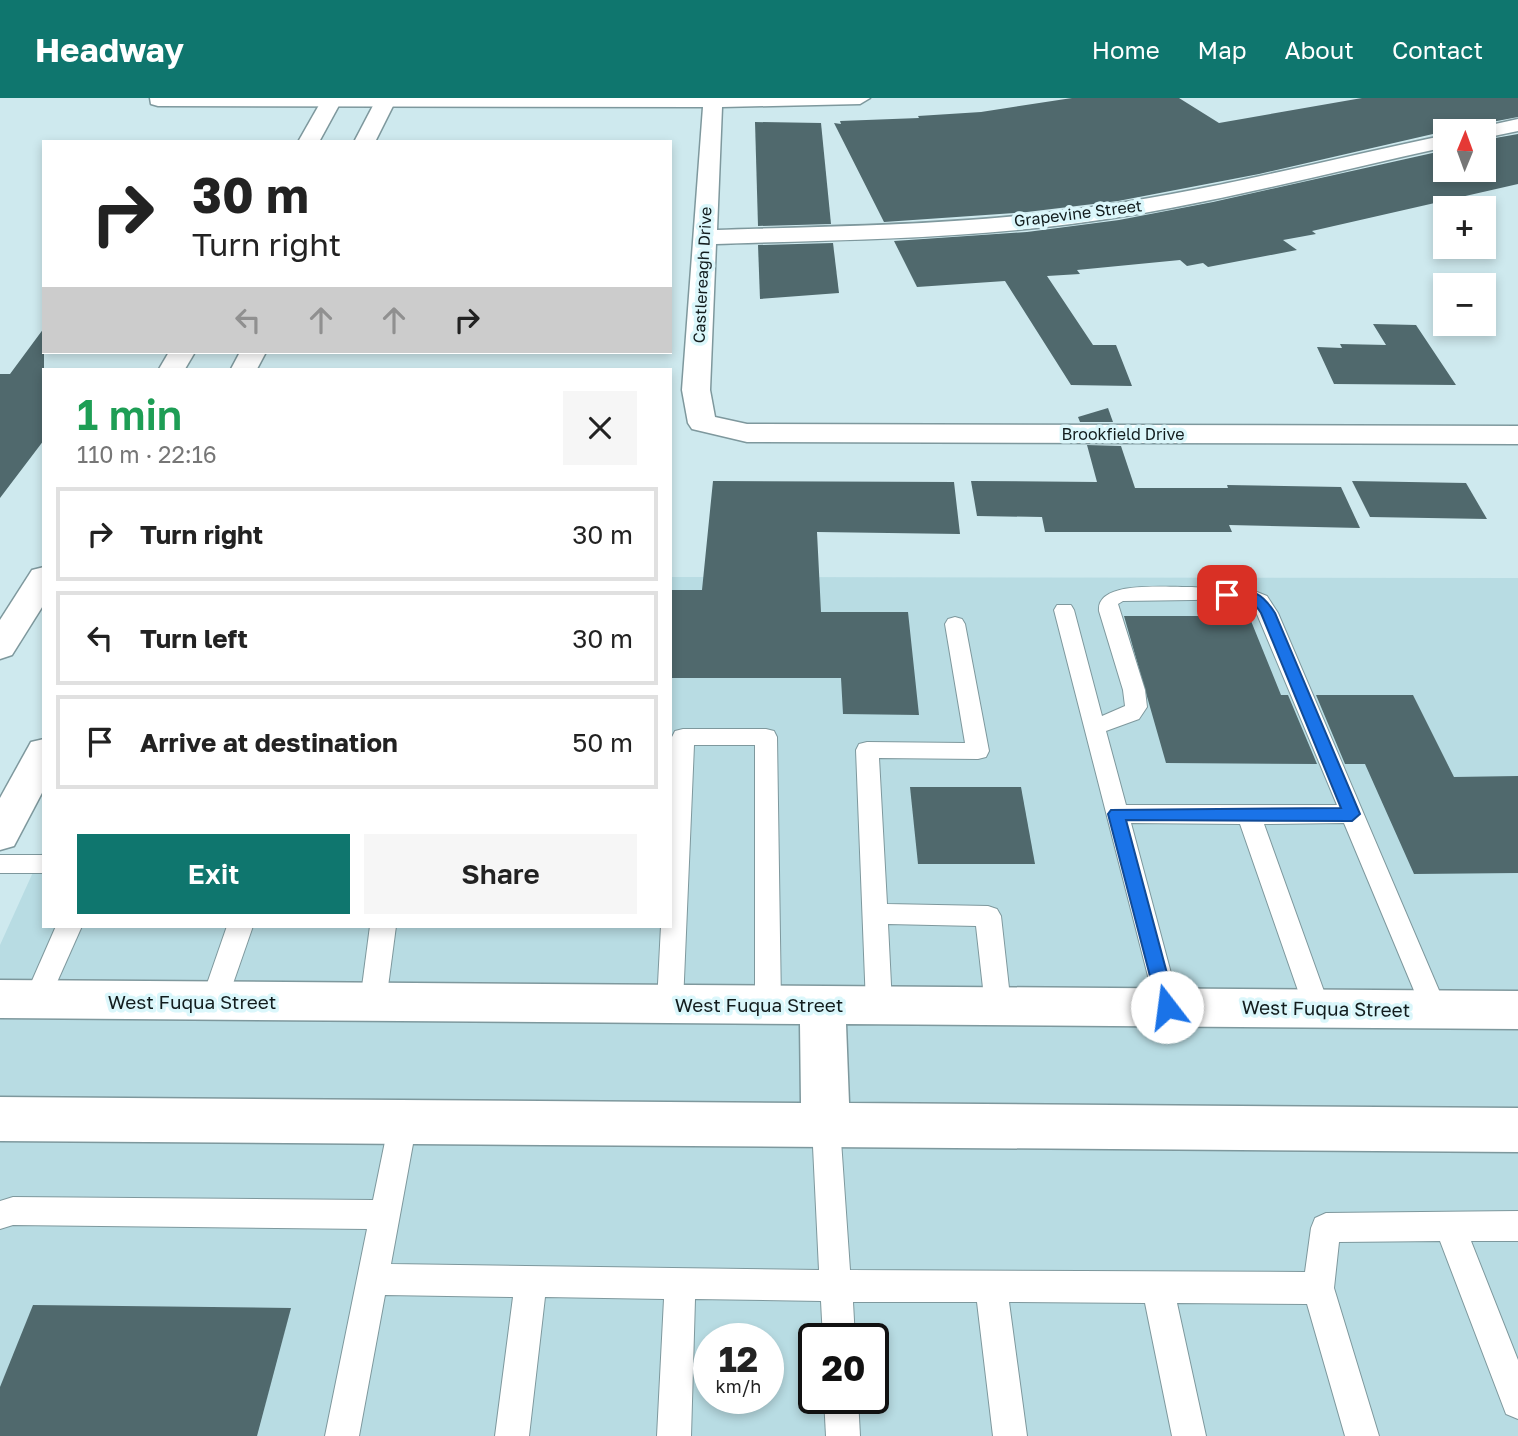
<!DOCTYPE html>
<meta charset="utf-8">
<style>
:root{--surface:#fff;--page:#f6f6f6;--text:#222;--muted:#767676;--line:#e0e0e0;--accent:#0f766e}
body{margin:0;font-family:"Golos Text",sans-serif;background:var(--page);color:var(--text);height:100vh;display:flex;flex-direction:column;font-size:26px;white-space:nowrap}
*{box-sizing:border-box;margin:0}
p{font-size:23px;color:var(--muted)}
.icon{flex:none;width:38px;height:38px;fill:none;stroke:currentColor;stroke-width:2;stroke-linecap:round;stroke-linejoin:round}
.map{position:relative;flex:1;overflow:hidden}
.drawer{position:absolute;left:42px;top:270px;width:630px;height:560px;display:flex;flex-direction:column;background:var(--surface);border-radius:0px;box-shadow:0 4px 10px #0003}
.drawer>*{flex:none}
.hud{position:absolute;left:42px;top:42px;width:630px;height:214px;border-radius:0px;box-shadow:0 4px 10px #0003;background:#fff;color:var(--text);overflow:hidden}
.needle{width:46px;rotate:1deg}
.buttons{position:absolute;left:1433px;top:21px;display:grid;gap:14px}
.buttons a{display:grid;place-items:center;width:63px;height:63px;border-radius:0px;background:var(--surface);box-shadow:0 4px 10px #0003;font-size:35px}
.speed{position:absolute;left:693px;top:1225px;display:flex;gap:14px;font-size:35px;font-weight:700;text-align:center}
.speed>*{display:grid;place-content:center;width:91px;height:91px;border-radius:50%;background:var(--surface);box-shadow:0 4px 10px #0003;line-height:1}
.speed small{font-size:18px;font-weight:400}
.speed .limit{border:4px solid #111;border-radius:10px;background:#fff;color:#111}
.pin{position:absolute;display:grid;place-items:center;width:60px;height:60px;color:#fff;margin:-30px;border-radius:14px;box-shadow:0 4px 10px #0006}
.me{position:absolute;width:77px;margin:-38px;rotate:345deg;stroke-linejoin:round;filter:drop-shadow(0 0 5px #0008)}
.turn{display:flex;align-items:center;gap:24px;height:147px;padding:0 35px;font-size:32px}
.turn .icon{width:91px;height:91px;stroke-width:2.5}
.turn b{display:block;font-size:49px;line-height:60px}
.lanes{display:flex;align-items:center;height:66px;padding:0 35px;background:#0003;justify-content:center;gap:35px;direction:ltr}
.lanes .off{opacity:.35}
.round{display:grid;place-items:center;flex:none;width:74px;height:74px;border-radius:0px;background:var(--page)}
.overview{display:flex;align-items:center;justify-content:space-between;height:119px;padding:0 35px}
h1{font-size:42px;font-weight:600;line-height:52px;color:#1e9e55}
.primary-button{display:flex;gap:14px;margin-top:auto;padding:14px 35px}
.primary-button a{flex:1;height:80px;border-radius:0px;background:var(--accent);color:#fff;font-size:28px;font-weight:600;line-height:80px;text-align:center}
.primary-button a+a{background:var(--page);color:var(--text)}
ul{padding:0;list-style:none}
li{display:flex;align-items:center;gap:21px;height:94px;margin:0 14px 10px;padding:0 21px;border:4px solid var(--line);border-radius:0px}
li div{flex:1}
li b{display:block;font-size:26px}
li em{font-style:normal}
header{display:flex;align-items:center;gap:42px;box-sizing:border-box;height:98px;padding:0 35px;background:var(--accent);color:#fff}
header strong{font-size:33px}
nav{display:flex;gap:38px;margin-inline-start:auto;font-size:24px}
.map>svg:first-child{display:block}
</style>
<header>
<strong>Headway</strong>
<nav><a>Home</a><a>Map</a><a>About</a><a>Contact</a></nav>
</header>
<div class="map">
<svg width="1518" height="1338" viewBox="0 0 1518 1338">
<rect width="100%" height="100%" fill="#cee9ee"/>
<path fill="#b8dce3" fill-rule="evenodd" d="M670 479 1518 480V1338H0V847L44 750V828H670ZM709 1241H768V1300H709ZM814 1241H873V1300H814Z"/>
<g fill="#50696d">
<path d="M1072 0H1179L1219 25 1362 0H1518V19L1476 27 1471 33H1446L1259 76 1118 103 1027 114 884 124 834 25 841 26 840 23 919 20 918 18 981 14Z"/>
<path d="M755 24 821 25 831 126 758 128Z"/>
<path d="M1518 36V86L1312 133 1316 136 1283 142 1297 152 1208 169 1203 165 1187 168 1180 162 1077 172 1080 176 1047 178 1093 247H1116L1132 288 1071 287 1005 183 917 189 894 143 1027 134 1119 122 1213 104 1446 52V72H1484V42Z"/>
<path d="M833 145 839 195 760 201 758 147Z"/>
<path d="M1373 226 1416 227 1456 287 1334 286 1317 249 1342 250 1340 246 1386 247Z"/>
<path d="M44 230V342L0 400V276H10Z"/>
<path d="M1108 310 1113 324H1080L1078 319Z"/>
<path d="M1087 347 1121 348 1135 390H1228L1227 387 1341 389 1360 430 1229 427 1232 434H1045L1042 419 977 418 971 383 1097 384Z"/>
<path d="M713 383 954 384 960 436 817 434 821 514H908L919 617 843 616 841 580H670V492H702Z"/>
<path d="M1352 383 1466 385 1487 421 1370 419Z"/>
<path d="M1124 518H1249L1281 597H1288L1317 666 1166 665Z"/>
<path d="M1316 597H1413L1454 679 1518 678V775L1414 776 1365 666H1345Z"/>
<path d="M910 689H1021L1035 766H918Z"/>
<path d="M33 1207 291 1210 257 1338H0V1289Z"/>
</g>
<g fill="none" stroke-linecap="round" stroke-linejoin="round">
<g stroke="#7e989d" stroke-width="2">
<g id="lane">
<path d="M1192 489 1257 494 1267 498 1278 515 1447 911 1443 919 1434 922 1425 919 1344 725 1264 726 1330 910 1326 918 1317 921 1308 918 1304 910 1240 726 1131 725 1180 909 1176 917 1167 920 1158 917 1054 512 1057 507H1071L1074 512 1102 618 1125 608 1123 592 1099 513C1096 481 1170 490 1192 489ZM1192 502C1209 502 1240 497 1254 509L1337 707H1126L1106 633 1139 621 1147 609 1145 592 1118 506 1123 503Z"/>
<path d="M955 519 962 521 965 526 989 653 986 659 978 661 879 660 887 806 988 808 997 811 1001 818 1011 908 1007 916 998 919 989 916 985 908 976 828 888 826 892 907 888 915 879 918 870 915 866 907 856 652 859 646 867 644 965 645 945 526 948 521Z"/>
<path d="M683 631H766L774 633 777 639 781 906 777 914 768 917 759 914 755 906V647H694L683 905 679 913 670 916 661 913 657 905 661 828H670L672 639 675 633Z"/>
<rect x="0" y="757" width="44" height="18"/>
<path d="M56 828H82L46 909 37 912 28 909 24 901Z"/>
<path d="M227 828H253L227 903 223 911 214 914 205 911 201 903Z"/>
<path d="M370 828H396L386 904 382 912 373 915 364 912 360 904Z"/>
<path d="M403 1011 413 1015 417 1024 391 1166 819 1172 812 1028 816 1019 826 1015 836 1019 840 1028 850 1172 1305 1174 1311 1130 1315 1120 1326 1115 1518 1113V1143H1471L1518 1262V1321L1506 1316 1440 1143 1339 1144 1334 1190 1379 1338H1345L1307 1206 1177 1205 1206 1338H1172L1145 1205 1009 1204 1027 1338H993L977 1204H853L855 1241H823L821 1203 695 1201 691 1338H657L664 1201 545 1199 529 1338H495L513 1199 385 1197 359 1338H325L367 1131 13 1127 0 1131V1103L13 1099 373 1102 389 1024 393 1015Z"/>
<path d="M824 1300H858L860 1338H826Z"/>
</g>
</g>
<g stroke="#7e989d" stroke-width="3">
<g id="street">
<path d="M150 0H870L860 6 722 9 717 132C835 128 954 127 1071 112 1197 96 1322 63 1446 37V49C1322 76 1197 110 1071 126 954 141 834 142 716 146L710 292 715 319 747 326 1518 328V346L747 344 692 331 688 325 682 292 703 9 158 8 151 6Z"/>
<path d="M1518 21V33L1484 40V33H1474L1477 30Z"/>
</g>
</g>
<g stroke="#7e989d" stroke-width="3">
<g id="secondary">
<path d="M323 0H343L319 44H298Z"/>
<path d="M377 0H397L375 44H354Z"/>
<path d="M169 254H195L185 271H159Z"/>
<path d="M240 254H266L257 271H231Z"/>
<path d="M44 469V506L12 557 0 561V522L32 472Z"/>
<path d="M44 641V691L14 748 0 752V700L31 644Z"/>
<path d="M0 882 1518 893V931L846 926 849 1005 1518 1010V1054L0 1043V999L801 1005 800 926 0 920Z"/>
</g>
</g>
<use href="#lane" fill="#fff" fill-rule="evenodd"/>
<use href="#street" fill="#fff" fill-rule="evenodd"/>
<use href="#secondary" fill="#fff" fill-rule="evenodd"/>
</g>
<path fill="#1a73e8" stroke="#114b97" stroke-width="2" d="M1227 492C1253 493 1260 492 1275 515L1360 716 1352 723 1126 722 1176 909 1174 915 1167 917 1160 915 1158 909 1108 716 1111 712 1341 710 1261 515C1249 496 1241 504 1222 500L1220 497Z"/>
<g text-anchor="middle" dominant-baseline="central" stroke-width="7" stroke-linejoin="round" paint-order="stroke">
<g font-size="16" fill="#121c1d" stroke="#dbf7fb">
<text transform="translate(1078 115) rotate(-7)">Grapevine Street</text>
<text transform="translate(702 177) rotate(-87)">Castlereagh Drive</text>
<text x="1123" y="336">Brookfield Drive</text>
</g>
<g font-size="19" fill="#121c1d" stroke="#dbf7fb">
<text x="192" y="903">West Fuqua Street</text>
<text x="759" y="906">West Fuqua Street</text>
<text transform="translate(1326 910) rotate(1)">West Fuqua Street</text>
</g>
</g>
</svg>
<div class="buttons">
<a><svg class="needle" viewBox="-14 -14 28 28"><path d="M0-13l5 13h-10z" fill="#e53935"/><path d="M0 13l5-13h-10z" fill="#767676"/></svg></a>
<a>+</a>
<a>−</a>
</div>
<div class="speed"><div>12<small>km/h</small></div><div class="limit">20</div></div>
<div class="pin" style="left:1227px;top:497px;background:#d93025"><svg class="icon" aria-label="arrive" viewBox="0 0 24 24"><path d="M6 21V4h12l-3 4 3 4H6"/></svg></div>
<svg class="me" style="left:1167px;top:909px" viewBox="-20 -20 40 40"><circle r="19" fill="#fff"/><path d="M0-13L10 11 0 6-10 11z" fill="#1a73e8"/></svg>
<div class="hud">
<div class="turn"><svg class="icon" aria-label="right" viewBox="0 0 24 24"><path d="M7 20v-9h11M14 6l5 5-5 5"/></svg><div><b>30 m</b>Turn right</div></div>
<div class="lanes"><svg class="icon off" aria-label="left" viewBox="0 0 24 24"><path d="M17 20v-9H6M10 6l-5 5 5 5"/></svg><svg class="icon off" aria-label="ahead" viewBox="0 0 24 24"><path d="M12 20V5M6 11l6-6 6 6"/></svg><svg class="icon off" aria-label="ahead" viewBox="0 0 24 24"><path d="M12 20V5M6 11l6-6 6 6"/></svg><svg class="icon" aria-label="right" viewBox="0 0 24 24"><path d="M7 20v-9h11M14 6l5 5-5 5"/></svg></div>
</div>
<section class="drawer">
<div class="overview"><div><h1>1 min</h1><p>110 m · 22:16</p></div><a class="round"><svg class="icon" aria-label="close" viewBox="0 0 24 24"><path d="M6 6l12 12M18 6L6 18"/></svg></a></div>
<ul>
<li><svg class="icon" aria-label="right" viewBox="0 0 24 24"><path d="M7 20v-9h11M14 6l5 5-5 5"/></svg><div><b>Turn right</b></div><em>30 m</em></li>
<li><svg class="icon" aria-label="left" viewBox="0 0 24 24"><path d="M17 20v-9H6M10 6l-5 5 5 5"/></svg><div><b>Turn left</b></div><em>30 m</em></li>
<li><svg class="icon" aria-label="arrive" viewBox="0 0 24 24"><path d="M6 21V4h12l-3 4 3 4H6"/></svg><div><b>Arrive at destination</b></div><em>50 m</em></li>
</ul>
<div class="primary-button"><a>Exit</a><a>Share</a></div>
</section>
</div>
